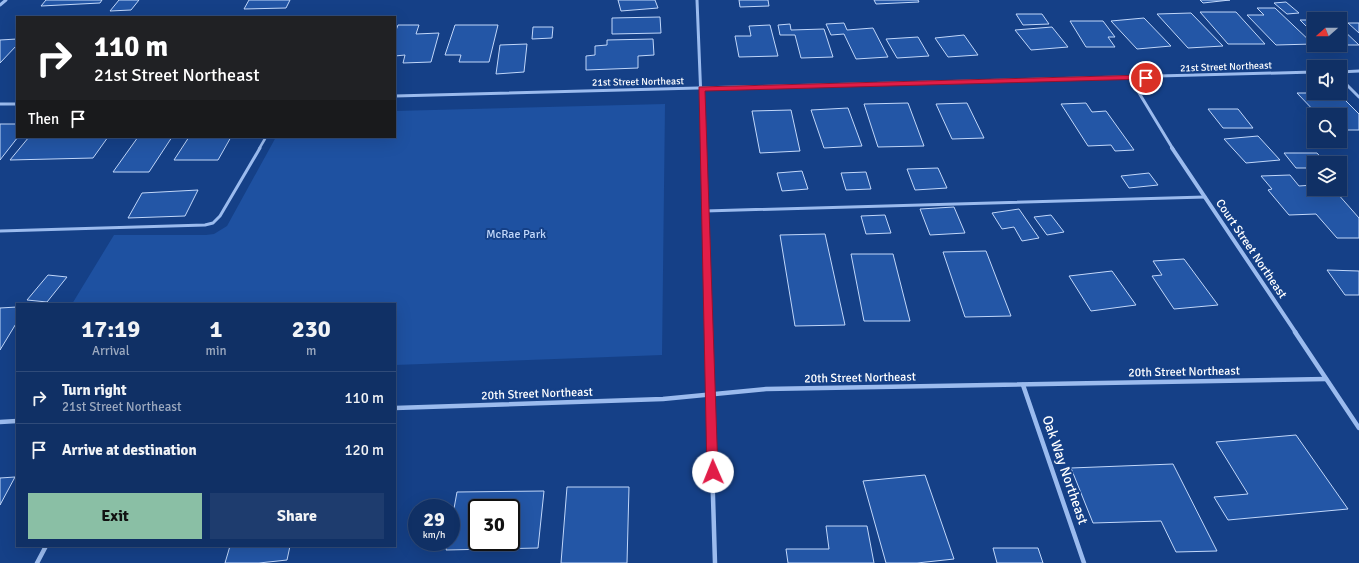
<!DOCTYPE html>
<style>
:root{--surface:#103065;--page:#1e3c6e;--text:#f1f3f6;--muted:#9ca9bf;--line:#304b79;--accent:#8abfa5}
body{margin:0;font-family:Signika,sans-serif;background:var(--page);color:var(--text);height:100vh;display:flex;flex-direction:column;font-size:15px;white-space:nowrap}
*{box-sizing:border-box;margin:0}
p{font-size:13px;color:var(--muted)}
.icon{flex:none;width:22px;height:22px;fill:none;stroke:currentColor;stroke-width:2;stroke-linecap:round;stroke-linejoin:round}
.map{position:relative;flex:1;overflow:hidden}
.drawer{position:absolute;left:16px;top:303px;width:380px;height:244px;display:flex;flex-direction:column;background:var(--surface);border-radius:0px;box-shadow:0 4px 16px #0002,0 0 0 1px var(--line)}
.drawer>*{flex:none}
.top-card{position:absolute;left:16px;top:16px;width:380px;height:122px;border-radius:0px;box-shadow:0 4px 16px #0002,0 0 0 1px var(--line);background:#202124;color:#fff;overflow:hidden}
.needle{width:26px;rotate:249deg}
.controls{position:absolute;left:1307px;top:12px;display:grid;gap:8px}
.controls a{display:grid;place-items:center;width:40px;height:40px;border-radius:0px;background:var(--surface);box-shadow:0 4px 16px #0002,0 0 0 1px var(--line);font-size:20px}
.speed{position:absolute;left:408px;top:499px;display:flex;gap:8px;font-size:20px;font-weight:700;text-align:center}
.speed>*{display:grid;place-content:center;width:52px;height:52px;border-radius:50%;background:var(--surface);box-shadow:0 4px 16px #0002,0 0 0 1px var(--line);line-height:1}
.speed small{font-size:10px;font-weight:400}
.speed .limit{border:2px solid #111;border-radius:6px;background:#fff;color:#111}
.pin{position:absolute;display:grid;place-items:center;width:34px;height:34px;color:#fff;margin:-17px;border:2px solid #fff;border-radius:50%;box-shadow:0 1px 4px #0007}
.me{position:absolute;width:44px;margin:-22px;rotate:359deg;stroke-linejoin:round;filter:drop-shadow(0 0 3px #0008)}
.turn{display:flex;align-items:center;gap:14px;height:84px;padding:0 12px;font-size:18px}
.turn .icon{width:52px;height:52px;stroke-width:2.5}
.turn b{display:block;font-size:28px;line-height:34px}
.then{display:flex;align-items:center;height:38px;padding:0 12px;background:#0003;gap:8px;font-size:15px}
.eta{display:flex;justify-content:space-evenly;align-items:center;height:68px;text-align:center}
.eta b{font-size:24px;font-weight:700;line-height:28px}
.button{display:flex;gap:8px;margin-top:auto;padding:8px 12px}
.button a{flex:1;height:46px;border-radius:0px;background:var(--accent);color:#111;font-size:16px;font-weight:700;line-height:46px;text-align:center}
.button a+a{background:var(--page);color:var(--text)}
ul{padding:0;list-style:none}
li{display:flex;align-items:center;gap:12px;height:52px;padding:0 12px;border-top:1px solid var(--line)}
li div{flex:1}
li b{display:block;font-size:15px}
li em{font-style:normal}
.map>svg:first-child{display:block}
</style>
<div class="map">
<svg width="1359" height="563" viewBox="0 0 1359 563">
<rect width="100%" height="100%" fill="#154087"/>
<path fill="#1e51a1" d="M665 104 662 355 395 365V304H72L114 235H206L214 234 227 226 276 137H395V111Z"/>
<g fill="#2356a6" stroke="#c1d7fa" fill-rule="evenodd">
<path d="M46 0H102L100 3 41 6Z"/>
<path d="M119 0H139L131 10 110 11Z"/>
<path d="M249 0H290L286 8 244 9Z"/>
<path d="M618 0H655L658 8 621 11Z"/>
<path d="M739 0H768L769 6 740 7Z"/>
<path d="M874 0H918L919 2 876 4Z"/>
<path d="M1200 0H1230L1203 3Z"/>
<path d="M1286 2 1299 13 1287 14 1274 3Z"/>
<path d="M1257 8H1275L1313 44 1276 45 1247 15H1264Z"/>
<path d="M1200 12H1236L1265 44H1228Z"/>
<path d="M1191 13 1223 46 1188 48 1157 14Z"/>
<path d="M1016 14H1042L1049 24 1023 25Z"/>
<path d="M660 17 661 33 612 34V18Z"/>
<path d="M1144 18 1171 46 1137 49 1111 21Z"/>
<path d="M1300 20H1314V34Z"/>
<path d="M1070 21H1103L1115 37H1108L1115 47H1086Z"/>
<path d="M844 23 847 30 873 28 888 57 856 59 844 34 831 35 826 24Z"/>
<path d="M1348 23H1359V33Z"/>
<path d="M790 24 791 30 824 29 833 57 801 58 795 35H780L778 25Z"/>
<path d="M398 25H419L416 34 439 33 431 62 403 63 405 55 395 56V33Z"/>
<path d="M455 25H498L489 62H459L461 55H445Z"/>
<path d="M770 25 778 56 739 57 735 36H751L749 26Z"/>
<path d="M533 27H553L552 38 532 39Z"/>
<path d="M1052 27 1068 47 1031 50 1015 30Z"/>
<path d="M1340 27 1359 45H1340Z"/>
<path d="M964 35 978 55 948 57 935 38Z"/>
<path d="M918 37 929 56 897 58 886 39Z"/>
<path d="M17 39V45L0 63V40Z"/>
<path d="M653 39 654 55 638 56V68L586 70V56L595 55V46L607 45V40Z"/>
<path d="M527 44 524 72 496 74 500 45Z"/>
<path d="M1297 93H1338L1359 114V130H1340V115H1318Z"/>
<path d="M908 103 924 146 878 147 864 104Z"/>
<path d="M967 103 984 138 952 139 936 104Z"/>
<path d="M1086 103 1092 112 1106 111 1134 150 1115 151 1111 145 1088 146 1061 104Z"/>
<path d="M848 108 862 146 824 148 811 110Z"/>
<path d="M1208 109H1238L1253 128H1223Z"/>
<path d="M791 110 800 151 760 153 752 111Z"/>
<path d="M0 124H17V137H18L0 160Z"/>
<path d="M1258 136 1280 160 1246 163 1224 139Z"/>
<path d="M29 137H108L93 158 10 160Z"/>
<path d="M138 137H172L149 172H113Z"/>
<path d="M189 137H231L218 160H174Z"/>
<path d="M1284 153H1317L1326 163H1314V168H1296Z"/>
<path d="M938 168 947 188 915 190 907 169Z"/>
<path d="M802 171 808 189 782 191 777 173Z"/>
<path d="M866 172 871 189 846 190 841 173Z"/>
<path d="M1149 173 1158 185 1129 188 1121 176Z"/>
<path d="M1290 175 1299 186 1313 185 1320 194 1337 193 1359 218V238H1337L1316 214 1289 215 1268 190 1272 189 1261 176Z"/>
<path d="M198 190 185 216 128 218 142 193Z"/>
<path d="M954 207 965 233 930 235 920 209Z"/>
<path d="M1019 209 1039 238 1022 241 1014 227 1002 229 992 213Z"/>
<path d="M885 215 891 233 866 234 861 216Z"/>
<path d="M1051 215 1064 232 1047 235 1034 217Z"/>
<path d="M825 234 845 325 795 326 780 235Z"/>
<path d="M986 251 1011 316 965 317 943 252Z"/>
<path d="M851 254H893L910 321H864Z"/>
<path d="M1184 259 1218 305 1174 309 1152 276 1162 275 1153 261Z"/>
<path d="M1327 270 1359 271V295H1345Z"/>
<path d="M1112 271 1136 305 1091 311 1069 276Z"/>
<path d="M48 275 67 277 47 302 27 300Z"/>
<path d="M17 307V322L0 350V308Z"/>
<path d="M1296 435 1348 509 1228 520 1214 497 1248 494 1216 442Z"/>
<path d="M1173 464 1217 551 1176 552 1161 521 1093 523 1071 468Z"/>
<path d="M925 475 954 559 917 563H886L863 481Z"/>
<path d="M15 477 0 505V478Z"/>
<path d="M567 487H629L627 563H561Z"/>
<path d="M544 491 538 548 446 550 448 542H451V525L457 492ZM477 508H511V542H477Z"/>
<path d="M826 526H867L874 563H788L786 549H829Z"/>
<path d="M230 546H290L287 560 259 563H225Z"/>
<path d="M993 548H1038L1043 563H997Z"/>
</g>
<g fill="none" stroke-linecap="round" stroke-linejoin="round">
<path stroke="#9bbbee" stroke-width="2.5" d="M259 149 266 137"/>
<g stroke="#9bbbee" stroke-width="3">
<path d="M705 211 1205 197"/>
<path d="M0 231 205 225 213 223 220 216 260 148"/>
</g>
<g stroke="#9bbbee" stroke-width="3">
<path d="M697 0 703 149"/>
<path d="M0 5 6 0"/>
<path d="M1340 72 1359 71"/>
<path d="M1130 78 1173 149"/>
<path d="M1340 78 1359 97"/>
<path d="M395 96 1314 72"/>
<path d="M0 104H17"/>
</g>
<g stroke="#9bbbee" stroke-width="4">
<path d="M703 148 708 333"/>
<path d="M1172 148 1296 333"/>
</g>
<g stroke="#9bbbee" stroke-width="4.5">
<path d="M708 332 715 563"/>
<path d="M1295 332 1359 428"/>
<path d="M1023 385 1084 563"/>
<path d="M395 408 663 399 766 389 1326 379"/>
<path d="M0 422 17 421"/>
<path d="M37 563 46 546"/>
</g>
</g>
<path fill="#e11d48" stroke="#92132f" d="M1146 75 1148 76V79L705 91 718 472 717 475 713 477 709 475 707 472 699 87Z"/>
<g text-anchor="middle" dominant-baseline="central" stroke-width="4" stroke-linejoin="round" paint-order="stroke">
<g font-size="10" fill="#fff" stroke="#154087">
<text transform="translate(1226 67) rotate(-2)">21st Street Northeast</text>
<text transform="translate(638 82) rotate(-1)">21st Street Northeast</text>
</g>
<g font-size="12" fill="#c1d7fa" stroke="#154087">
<text x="516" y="234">McRae Park</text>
</g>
<g font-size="12" fill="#fff" stroke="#154087">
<text transform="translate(1251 249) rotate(56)">Court Street Northeast</text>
<text transform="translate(1184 372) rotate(-1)">20th Street Northeast</text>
<text transform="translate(860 378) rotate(-1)">20th Street Northeast</text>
<text transform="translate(537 394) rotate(-2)">20th Street Northeast</text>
</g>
<g font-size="14" fill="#fff" stroke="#154087">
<text transform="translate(1065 470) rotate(71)">Oak Way Northeast</text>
</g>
</g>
</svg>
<div class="controls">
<a><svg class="needle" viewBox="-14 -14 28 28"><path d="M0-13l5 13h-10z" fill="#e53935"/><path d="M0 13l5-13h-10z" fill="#9ca9bf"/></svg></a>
<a><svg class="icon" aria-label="sound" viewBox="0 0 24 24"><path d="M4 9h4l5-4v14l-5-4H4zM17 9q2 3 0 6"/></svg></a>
<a><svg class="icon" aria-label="search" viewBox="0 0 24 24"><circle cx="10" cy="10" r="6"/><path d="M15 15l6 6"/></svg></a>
<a><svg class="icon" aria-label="layers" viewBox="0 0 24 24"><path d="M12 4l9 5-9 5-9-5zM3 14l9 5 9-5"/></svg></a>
</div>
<div class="speed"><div>29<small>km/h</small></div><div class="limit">30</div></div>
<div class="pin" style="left:1146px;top:78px;background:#d93025"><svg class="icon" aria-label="arrive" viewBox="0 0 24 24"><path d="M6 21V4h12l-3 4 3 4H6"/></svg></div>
<svg class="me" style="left:713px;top:472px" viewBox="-20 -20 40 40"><circle r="19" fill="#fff"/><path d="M0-13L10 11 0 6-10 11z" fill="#e11d48"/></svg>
<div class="top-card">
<div class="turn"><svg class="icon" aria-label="right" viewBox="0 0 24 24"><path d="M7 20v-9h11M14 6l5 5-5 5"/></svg><div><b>110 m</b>21st Street Northeast</div></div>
<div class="then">Then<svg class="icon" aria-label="arrive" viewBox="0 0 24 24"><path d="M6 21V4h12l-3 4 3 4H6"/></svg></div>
</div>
<section class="drawer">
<div class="eta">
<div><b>17:19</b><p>Arrival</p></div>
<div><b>1</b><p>min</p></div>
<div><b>230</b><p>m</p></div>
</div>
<ul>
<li><svg class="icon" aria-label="right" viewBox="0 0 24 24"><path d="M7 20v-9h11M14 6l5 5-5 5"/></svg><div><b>Turn right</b><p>21st Street Northeast</p></div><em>110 m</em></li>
<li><svg class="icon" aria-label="arrive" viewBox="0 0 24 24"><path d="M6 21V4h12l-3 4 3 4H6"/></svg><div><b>Arrive at destination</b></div><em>120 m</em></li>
</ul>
<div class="button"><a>Exit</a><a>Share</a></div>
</section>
</div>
